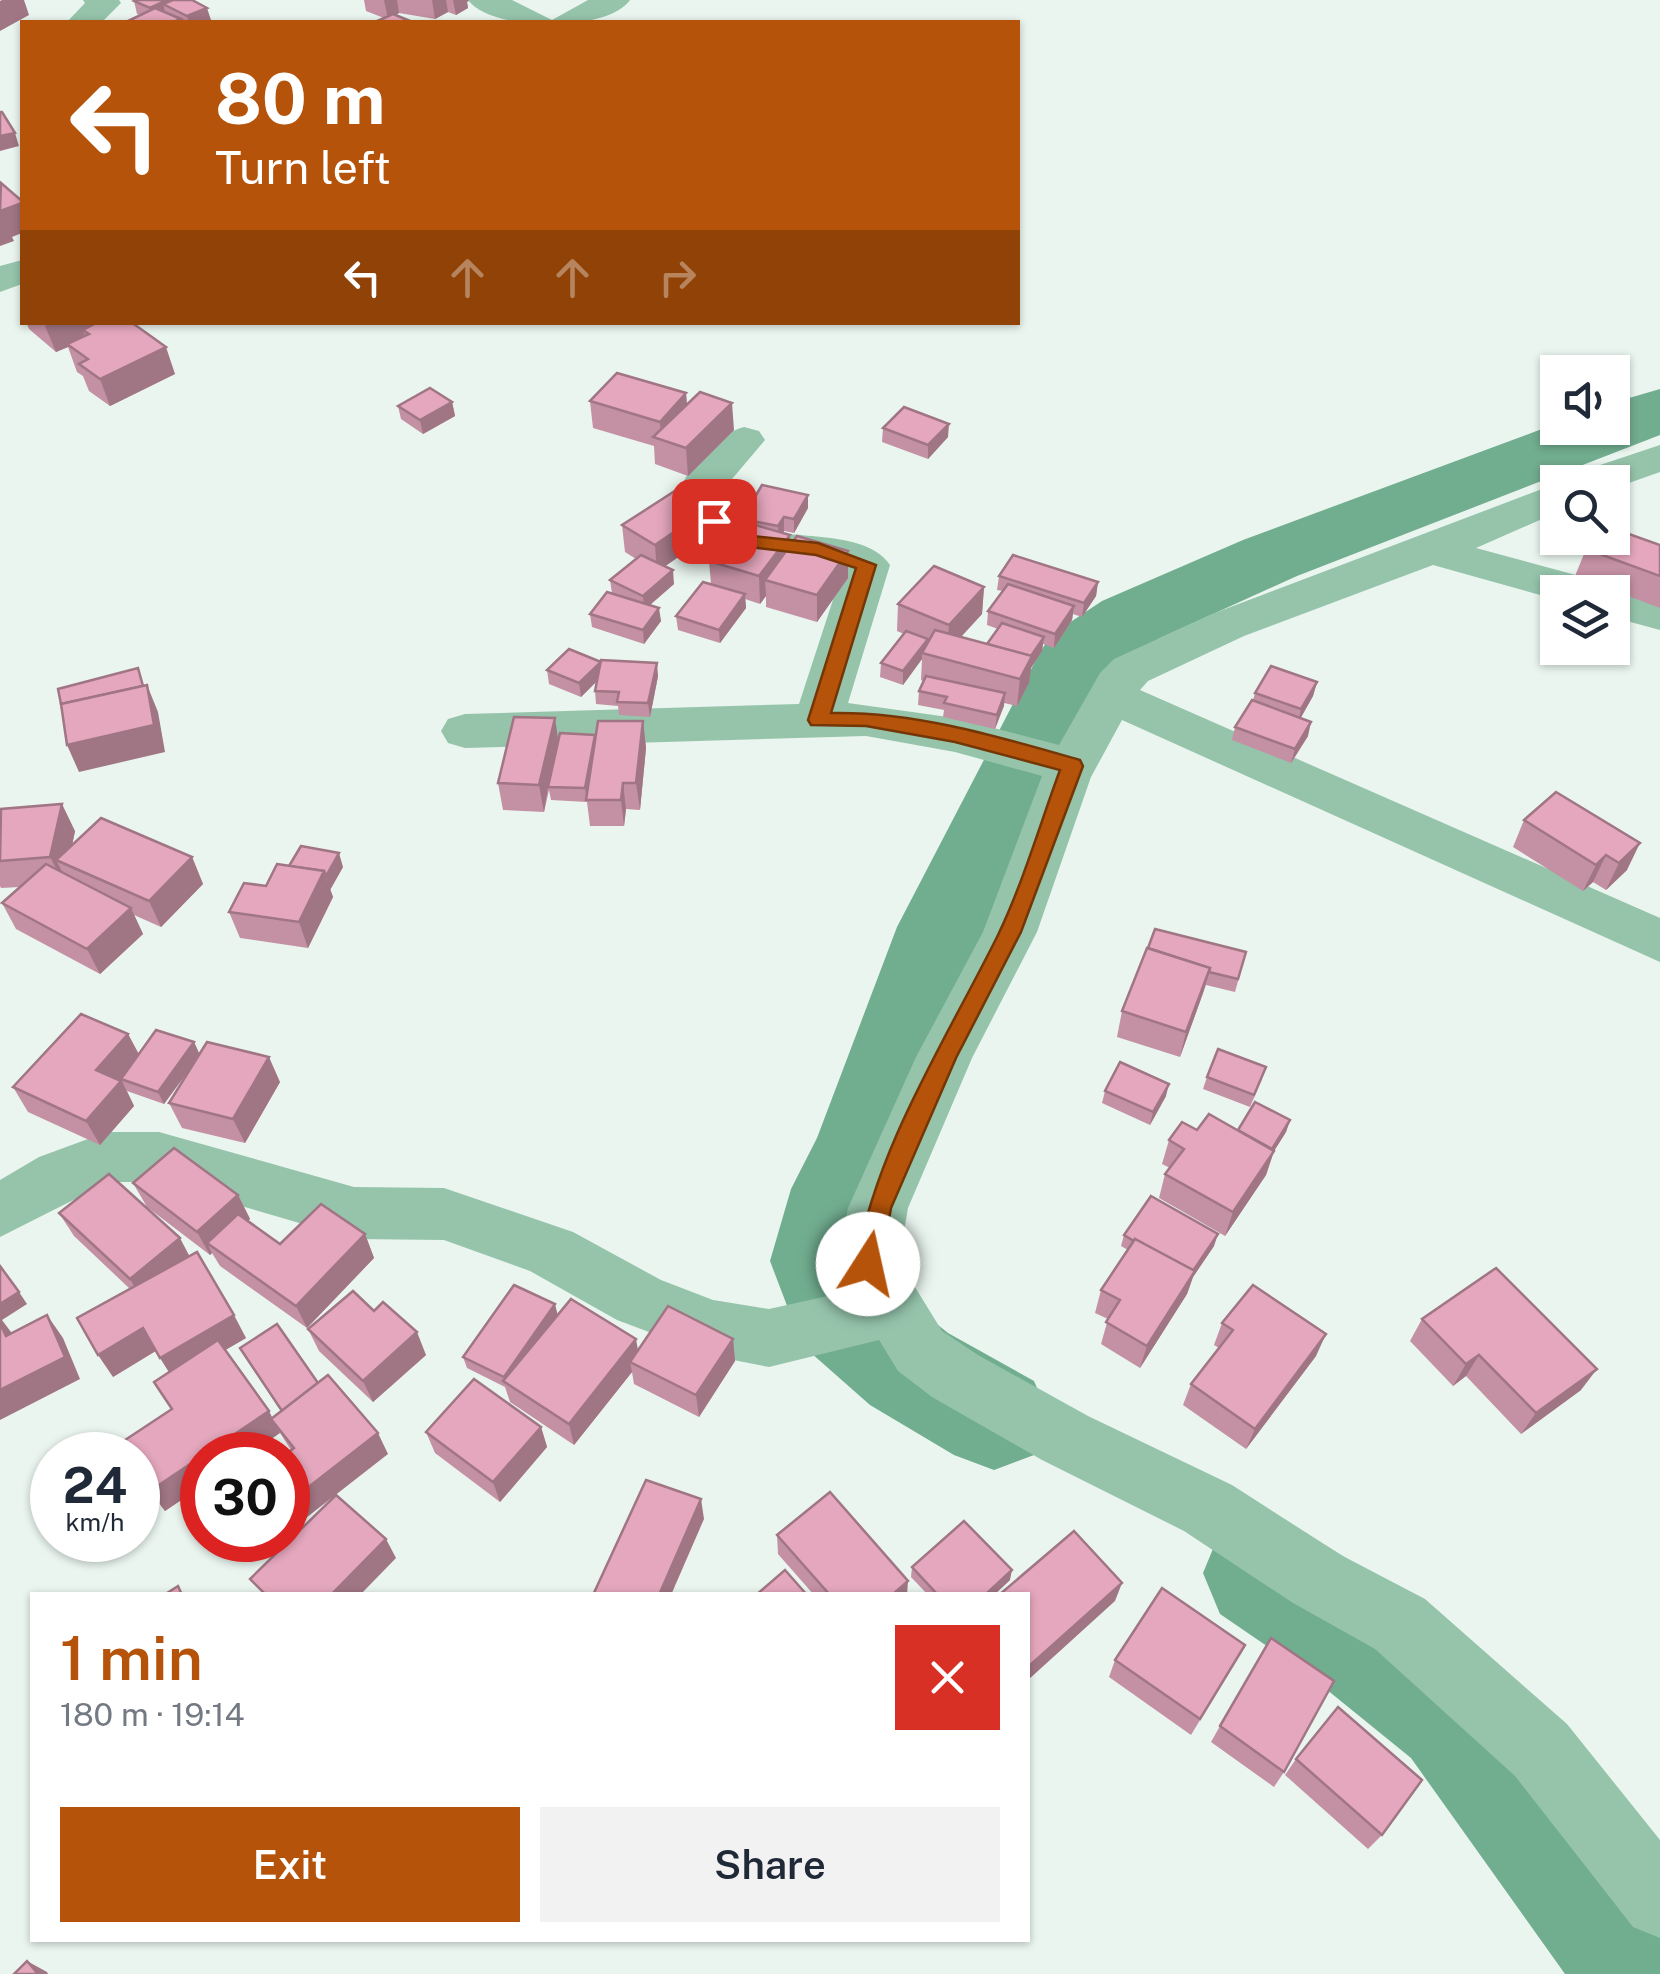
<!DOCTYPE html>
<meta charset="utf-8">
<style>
:root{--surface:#fff;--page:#f2f2f3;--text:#1f2937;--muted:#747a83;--accent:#b45309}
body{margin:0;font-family:"Public Sans",sans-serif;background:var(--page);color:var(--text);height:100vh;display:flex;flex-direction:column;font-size:38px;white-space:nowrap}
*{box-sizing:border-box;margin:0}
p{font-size:32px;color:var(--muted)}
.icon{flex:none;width:55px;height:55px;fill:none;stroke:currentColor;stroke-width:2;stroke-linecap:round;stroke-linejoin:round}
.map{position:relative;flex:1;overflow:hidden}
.panel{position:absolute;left:30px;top:1592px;width:1000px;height:350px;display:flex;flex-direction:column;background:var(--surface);border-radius:0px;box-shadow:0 2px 8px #0004}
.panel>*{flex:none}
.hud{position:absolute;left:20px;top:20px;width:1000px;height:305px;border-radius:0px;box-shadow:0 2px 8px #0004;background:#b45309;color:#fff;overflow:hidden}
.buttons{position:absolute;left:1540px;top:355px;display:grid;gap:20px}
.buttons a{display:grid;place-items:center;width:90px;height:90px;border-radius:0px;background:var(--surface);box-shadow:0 2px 8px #0004;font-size:50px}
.speed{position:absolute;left:30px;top:1432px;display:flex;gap:20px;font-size:50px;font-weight:700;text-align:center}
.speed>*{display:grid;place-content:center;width:130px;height:130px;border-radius:50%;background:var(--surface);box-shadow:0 2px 8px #0004;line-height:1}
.speed small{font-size:25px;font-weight:400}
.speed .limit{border:15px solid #d22;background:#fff;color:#111}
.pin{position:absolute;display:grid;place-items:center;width:85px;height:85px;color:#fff;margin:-42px;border-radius:20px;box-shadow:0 5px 15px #0006}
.me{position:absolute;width:110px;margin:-55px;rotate:10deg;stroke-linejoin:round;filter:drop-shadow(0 0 8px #0008)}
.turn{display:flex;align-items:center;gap:35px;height:210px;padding:0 30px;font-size:45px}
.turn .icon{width:130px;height:130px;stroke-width:2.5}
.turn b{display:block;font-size:70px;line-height:85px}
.lanes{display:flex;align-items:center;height:95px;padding:0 30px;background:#0003;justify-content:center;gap:50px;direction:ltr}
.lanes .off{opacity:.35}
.round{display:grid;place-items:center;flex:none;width:105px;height:105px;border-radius:0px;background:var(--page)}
.headline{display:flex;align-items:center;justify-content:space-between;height:170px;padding:0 30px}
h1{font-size:60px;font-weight:600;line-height:75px;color:var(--accent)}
.cta{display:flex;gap:20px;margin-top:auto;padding:20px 30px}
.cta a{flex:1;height:115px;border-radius:0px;background:var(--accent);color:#fff;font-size:40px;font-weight:600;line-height:115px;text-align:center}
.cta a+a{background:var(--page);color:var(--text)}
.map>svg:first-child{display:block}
</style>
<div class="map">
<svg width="1660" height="1974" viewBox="0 0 1660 1974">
<rect width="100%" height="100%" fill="#eaf5ef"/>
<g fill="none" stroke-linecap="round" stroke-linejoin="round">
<g fill="#71ad8f" fill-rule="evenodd">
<path d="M1660 389V435L1297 576 1158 639 1113 671 989 927 917 1141 895 1189 876 1261 883 1281 948 1333 1034 1381 1050 1418 1034 1455 994 1470 954 1455 870 1405 802 1345 770 1261 791 1189 817 1138 897 927 1039 654 1051 635 1102 601 1243 540 1558 423V428H1612V403Z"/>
<path d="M1262 1514 1304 1532 1391 1586 1499 1670 1660 1881V1974H1565L1411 1758 1305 1672 1220 1614 1203 1573 1220 1532Z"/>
</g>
<g fill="#95c4ab" fill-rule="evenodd">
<path d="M83 0H119L121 3 102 22H67L85 3Z"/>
<path d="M468 0H512L552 20 588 0H630C607 33 491 32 468 0Z"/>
<path d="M22 260V284L0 292V266Z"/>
<path d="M744 427 759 431 765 440 721 492 720 501C732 510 746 525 760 529 795 540 867 530 890 565L848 703 955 718 1059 745 1100 673 1114 659 1212 614 1558 483V512L1476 548 1598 581 1603 588 1612 586 1660 599V630L1612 617V592H1558V600L1433 565 1244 636 1148 681 1140 690 1660 918V962L1122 720 1091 777 1037 932 972 1058 908 1208 899 1261 942 1331 978 1355 1088 1416 1232 1485 1341 1555 1425 1599 1567 1724 1660 1840V1938L1633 1927 1515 1776 1375 1649 1293 1603 1184 1531 1042 1460 932 1397 898 1371 879 1340 769 1367 713 1356 617 1320 530 1271 444 1240 354 1239 159 1182H109L0 1237V1180L39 1157 107 1132H159L354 1187 444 1188 573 1232 661 1280 713 1300 769 1309 850 1291 837 1265 848 1208 916 1057 983 932 1042 776 955 752 866 736 465 748 448 743 441 731 448 719 465 714 799 704 842 572C782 553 716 567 676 506 678 476 715 434 744 427Z"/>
<path d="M1660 445V472L1612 489V482H1569L1576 473Z"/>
</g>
</g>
<g fill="#c490a3">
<path d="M192 0 211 20 206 22H131L130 20 140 15 137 14 134 1Z"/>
<path d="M364 0H469V1L467 2 468 8 456 15 448 12 435 19 399 13 396 15 411 22H374L384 18 366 11Z"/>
<path d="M26 322H131L175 374 110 406 89 391 83 376 77 372 68 347 56 352 29 329Z"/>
<path d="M686 393 687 405 734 430 688 476 655 464 654 446 593 428 590 401Z"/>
<path d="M452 402 455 416 423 434 401 419 398 406Z"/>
<path d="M883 428 948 437 928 459 882 442Z"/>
<path d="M713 505 714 532 665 566 674 584 650 605 661 621 644 644 592 627 590 614 612 593 610 580 636 559 625 552 622 525Z"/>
<path d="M808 508 794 533 784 531 783 533 790 535V546L848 551V578L817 622 766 607V596L760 604 745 599 746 608 720 643 678 630 676 616 711 584 709 561 742 522V519Z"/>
<path d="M1660 545V608L1575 576 1586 549Z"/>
<path d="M999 576 1098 582 1096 596 1082 617 1073 614 1072 620 1054 648 1043 644 1042 651 1031 668 1029 683 1017 706 1004 703 995 729 943 717 944 710 918 705 919 691 923 681 921 680 922 659 903 685 880 677 881 663 904 634 897 631 898 604 984 587 982 614 961 637 987 644 998 629 987 625 988 611 1003 591 997 590Z"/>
<path d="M601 662 658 676 650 717 619 715 618 706 596 704 595 691 597 681 581 697 549 684 547 670Z"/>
<path d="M1317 682 1313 696 1300 718 1308 736 1291 763 1232 740 1235 727 1253 700 1255 693Z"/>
<path d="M643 721 646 748 640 810 626 809 624 826H590L587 802 551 800 549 790 544 812 503 810 498 783 558 742 595 735Z"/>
<path d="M1556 792 1627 870 1606 890 1593 882 1583 891 1513 847 1524 820Z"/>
<path d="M0 813 75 831 72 846 192 857 203 884 161 927 134 915 143 934 100 974 16 929 2 903 20 887 1 888 0 886Z"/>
<path d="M289 866 343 867 330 890 333 897 308 948 240 938 229 912 266 886Z"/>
<path d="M1246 952 1235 992 1206 985 1180 1057 1117 1037 1122 1011Z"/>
<path d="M128 1034 139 1054 194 1042 199 1054 280 1082 245 1143 182 1128 169 1103 194 1063 164 1104 127 1091 122 1081 134 1106 100 1145 28 1112 13 1087Z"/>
<path d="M1207 1077 1262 1079 1250 1107 1203 1089Z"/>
<path d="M1105 1091 1166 1096 1150 1125 1102 1103Z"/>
<path d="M1290 1120 1286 1132 1274 1151 1266 1175 1225 1236 1159 1198 1165 1174 1170 1168 1162 1164 1169 1140 1197 1130H1238Z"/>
<path d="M133 1183 238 1195 250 1219 248 1221 280 1244 365 1234 374 1258 307 1328 220 1266 212 1253 210 1255 147 1207Z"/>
<path d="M59 1213 189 1256 246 1338 225 1350 272 1418 281 1411 240 1348 318 1383 388 1454 291 1450 280 1433 202 1455V1486L165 1511 150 1491 172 1409 169 1372 156 1351 113 1377 130 1289 74 1236Z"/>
<path d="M1124 1235 1214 1246 1193 1277 1187 1294 1140 1368 1101 1344 1108 1319 1095 1313 1101 1290 1128 1250 1121 1246Z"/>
<path d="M374 1311 426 1355 373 1402 319 1351 308 1329Z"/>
<path d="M557 1315 638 1350 733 1339 735 1361 699 1417 634 1384 632 1372 574 1445 510 1402 505 1387 467 1368 463 1357Z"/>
<path d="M1422 1319 1581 1390 1521 1434 1466 1376 1453 1386 1410 1341Z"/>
<path d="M1222 1323 1316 1356 1246 1449 1183 1405 1191 1384 1219 1348 1214 1345Z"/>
<path d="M541 1427 547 1447 500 1502 435 1453 426 1432Z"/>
<path d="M777 1535 907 1595H814L778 1554Z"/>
<path d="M912 1567 1010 1580 994 1595H928L911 1577Z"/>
<path d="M1115 1660 1235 1662 1191 1735 1109 1677Z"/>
<path d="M1220 1726 1284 1772 1274 1787 1211 1742Z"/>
<path d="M1296 1759 1382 1835 1368 1849 1285 1775Z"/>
</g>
<g fill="#a07584">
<path d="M2 0H24L29 15 0 31V1Z"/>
<path d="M167 0H178L163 4 166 15 154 21 150 8Z"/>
<path d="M384 0H397L399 13 388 19Z"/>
<path d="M432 0H446L448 12 435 19Z"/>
<path d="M453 0H469L467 2 468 8 456 15Z"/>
<path d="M207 8 211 20 206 22H189L187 16Z"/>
<path d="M15 133 19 146 0 151V136Z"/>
<path d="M22 203V233L12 237 14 241 0 246V211Z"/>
<path d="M53 322H126L89 334 83 330 86 339 67 344 68 347 56 352 45 326Z"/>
<path d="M166 347 175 374 110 406 100 379Z"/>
<path d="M686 393 688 420 661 440 660 422Z"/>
<path d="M452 402 455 416 423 434 420 420Z"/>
<path d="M732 403 734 430 688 476 686 448Z"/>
<path d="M949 424 948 437 928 459V445Z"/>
<path d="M808 495V508L794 533V519Z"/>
<path d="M713 505 714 532 657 572 655 545Z"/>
<path d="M784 517V531L779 540 778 526Z"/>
<path d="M790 535V563L765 580 766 596 760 604 759 576Z"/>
<path d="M848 551V578L817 622V595Z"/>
<path d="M673 570 674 584 644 610 643 596Z"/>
<path d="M1098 582 1096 596 1082 617 1084 603Z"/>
<path d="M984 587 982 614 947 652 949 625Z"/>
<path d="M745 594 746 608 720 643 719 630Z"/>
<path d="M1074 606 1072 620 1054 648 1055 634Z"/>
<path d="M659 608 661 621 644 644 643 630Z"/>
<path d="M1044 637 1042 651 1031 668 1029 683 1017 706 1020 679 1027 662Z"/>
<path d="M928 639 927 653H922V659L903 685V671Z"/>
<path d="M601 662 603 675 581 697 579 683Z"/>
<path d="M657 663 658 676 650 717 648 703Z"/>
<path d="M1317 682 1313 696 1298 723 1301 709Z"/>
<path d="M147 685 158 712 165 752 79 772 67 745Z"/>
<path d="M1005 693 1004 706 995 729 997 715Z"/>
<path d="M555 718 559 745 548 787 544 812 539 785Z"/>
<path d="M643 721 646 748 640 810 636 783Z"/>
<path d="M1311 722 1308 736 1291 763 1295 749Z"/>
<path d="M595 735 597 748 587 802 585 788Z"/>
<path d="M623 783 626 809 624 826 621 800Z"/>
<path d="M62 804 75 831 68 865 56 860 65 877 64 883 50 857Z"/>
<path d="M1640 843 1627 870 1606 890 1619 863Z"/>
<path d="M339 853 343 867 330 890 326 876Z"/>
<path d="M1606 855 1593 882 1583 891 1596 865Z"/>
<path d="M192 857 203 884 161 927 149 901Z"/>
<path d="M324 871 333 897 308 948 299 922Z"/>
<path d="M131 908 143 934 100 974 87 949Z"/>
<path d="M1210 968 1203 993 1180 1057 1186 1032Z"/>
<path d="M128 1034 141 1059 121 1079 134 1106 100 1145 86 1121 96 1070Z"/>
<path d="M194 1042 200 1055 164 1104 158 1092Z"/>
<path d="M269 1057 280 1082 245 1143 233 1119Z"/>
<path d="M1169 1084 1166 1096 1150 1125 1153 1112Z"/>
<path d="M1290 1120 1286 1132 1274 1151 1266 1175 1225 1236 1233 1212Z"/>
<path d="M238 1195 250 1219 216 1249 207 1243 212 1253 210 1255 197 1232Z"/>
<path d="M365 1234 374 1258 307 1328 296 1306Z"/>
<path d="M1218 1234 1214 1246 1193 1277 1187 1294 1140 1368 1147 1346Z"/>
<path d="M180 1238 192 1261 144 1302 130 1279Z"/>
<path d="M19 1292 27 1304 2 1320 11 1332 23 1358 6 1336 0 1323V1304Z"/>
<path d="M555 1304 558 1316 504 1377Z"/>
<path d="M47 1315 63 1338 80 1379 0 1420V1390Z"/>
<path d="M234 1315 246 1338 174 1380 160 1358Z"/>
<path d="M143 1328 157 1350 113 1377 98 1355Z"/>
<path d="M417 1332 426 1355 373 1402 363 1381Z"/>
<path d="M1326 1334 1316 1356 1246 1449 1255 1429Z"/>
<path d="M636 1339 640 1361 630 1362 632 1372 574 1445 569 1424Z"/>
<path d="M733 1339 735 1361 699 1417 696 1395Z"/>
<path d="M1479 1355 1466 1376 1453 1386 1466 1364Z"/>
<path d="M1597 1369 1581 1390 1521 1434 1536 1413Z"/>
<path d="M269 1411 280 1433 248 1455H204Z"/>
<path d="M541 1427 547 1447 500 1502 493 1482Z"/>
<path d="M378 1433 388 1454 288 1532V1503Z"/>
<path d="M202 1456V1486L165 1511 150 1491Z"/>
<path d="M701 1499 704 1519 671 1595H659Z"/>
<path d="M386 1539 396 1558 360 1595H331Z"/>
<path d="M1012 1570 1010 1580 994 1595H985Z"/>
<path d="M908 1581 907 1595H892Z"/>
<path d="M1122 1583 1115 1601 1028 1680V1667Z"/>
<path d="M27 1961 47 1972 48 1974H38Z"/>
</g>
<g fill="#e4a7bd" stroke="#a07584" stroke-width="2.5">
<path d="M136 0H167L150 8 134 1Z"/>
<path d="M173 0H192L207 8 187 16 163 4Z"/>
<path d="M155 8 181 19 173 22H137L130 20Z"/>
<path d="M393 14 410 21 407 22H375Z"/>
<path d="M0 112H2L15 133 0 136Z"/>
<path d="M1 183 22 201V203L0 211Z"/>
<path d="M98 322H131L166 347 100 379 79 364 88 359 67 344 89 334 83 330Z"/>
<path d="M617 373 686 393 660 422 590 401Z"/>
<path d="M430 388 452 402 420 420 398 406Z"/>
<path d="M700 392 732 403 686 448 653 437Z"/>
<path d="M904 407 949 424 928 445 883 428Z"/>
<path d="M762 485 808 495 794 519 784 517 778 526 742 519Z"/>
<path d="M681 487 713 505 655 545 622 525Z"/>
<path d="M741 521 790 535 759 576 709 561Z"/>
<path d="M1612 528 1660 545V576L1586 549 1593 538H1612Z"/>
<path d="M797 536 848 551 817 595 765 580Z"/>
<path d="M641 555 673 570 643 596 610 580Z"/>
<path d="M1013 555 1098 582 1084 603 999 576Z"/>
<path d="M934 566 984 587 949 625 898 604Z"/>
<path d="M703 582 745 594 719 630 676 616Z"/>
<path d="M1008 584 1074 606 1055 634 988 611Z"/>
<path d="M607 592 659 608 643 630 590 614Z"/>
<path d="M1002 623 1044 637 1031 656 987 644Z"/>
<path d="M935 630 1032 656 1020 679 922 653Z"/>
<path d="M906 631 928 639 903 671 881 663Z"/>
<path d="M569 649 601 662 579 683 547 670Z"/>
<path d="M601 660 657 663 648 703 617 702 619 692 595 691Z"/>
<path d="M1271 666 1317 682 1301 709 1255 693Z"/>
<path d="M138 668 143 686 61 704 58 689Z"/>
<path d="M926 676 1005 693 997 715 944 703 947 697 919 691Z"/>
<path d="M147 685 154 725 67 745 61 704Z"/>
<path d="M1252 700 1311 722 1295 749 1235 727Z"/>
<path d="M514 717 555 718 539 785 498 783Z"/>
<path d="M598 721H643L636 783H623L621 800H586Z"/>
<path d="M560 733 595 735 585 788 548 787Z"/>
<path d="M1556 792 1640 843 1619 863 1606 855 1596 865 1524 820Z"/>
<path d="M62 804 50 857 0 861 1 809Z"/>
<path d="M101 818 192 857 149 901 56 860Z"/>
<path d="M301 846 339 853 326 876 324 871 289 866Z"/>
<path d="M46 864 131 908 87 949 2 903Z"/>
<path d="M277 864 324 871 299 922 229 912 244 883 266 886Z"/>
<path d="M1155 929 1246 952 1238 979 1209 972 1210 968 1148 948Z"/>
<path d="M1147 948 1210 968 1186 1032 1122 1011Z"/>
<path d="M81 1014 128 1034 96 1070 121 1081 86 1121 13 1087Z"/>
<path d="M156 1030 194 1042 158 1092 121 1079Z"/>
<path d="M207 1042 269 1057 233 1119 169 1103Z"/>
<path d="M1218 1049 1266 1067 1254 1095 1207 1077Z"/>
<path d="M1120 1062 1169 1084 1153 1112 1105 1091Z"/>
<path d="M1255 1102 1290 1120 1272 1149 1238 1130Z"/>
<path d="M1209 1114 1274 1151 1233 1212 1165 1174 1184 1149 1169 1140 1182 1122 1197 1130Z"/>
<path d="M174 1148 238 1195 197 1232 133 1183Z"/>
<path d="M109 1174 180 1238 130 1279 59 1213Z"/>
<path d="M1151 1196 1218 1234 1193 1271 1135 1239 1134 1241 1124 1235Z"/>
<path d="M321 1204 365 1234 296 1306 207 1243 238 1214 280 1244Z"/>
<path d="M1135 1239 1195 1271 1147 1346 1106 1322 1120 1300 1101 1290Z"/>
<path d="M197 1252 234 1315 160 1358 143 1328 98 1355 77 1318Z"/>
<path d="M0 1266 19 1292 0 1304Z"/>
<path d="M1496 1268 1597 1369 1536 1413 1479 1355 1466 1364 1422 1319Z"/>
<path d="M514 1285 555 1304 504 1377 463 1357Z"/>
<path d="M1253 1285 1326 1334 1255 1429 1191 1384 1233 1330 1222 1323Z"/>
<path d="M353 1291 374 1311 383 1302 417 1332 363 1381 308 1329Z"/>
<path d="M571 1299 636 1339 569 1424 503 1381Z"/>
<path d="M668 1306 733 1339 696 1395 630 1362Z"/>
<path d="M47 1315 65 1357 0 1390V1323L6 1336Z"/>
<path d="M277 1324 318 1383 282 1411 240 1348Z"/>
<path d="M218 1340 269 1411 150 1491 138 1472V1455H127L119 1444 172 1409 154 1382Z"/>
<path d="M328 1375 378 1433 288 1503V1455H285L294 1448 271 1419Z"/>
<path d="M474 1379 541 1427 493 1482 426 1432Z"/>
<path d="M646 1480 701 1499 659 1595H593Z"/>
<path d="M830 1492 908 1581 892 1595H830L777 1535Z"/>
<path d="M336 1495 386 1539 331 1595H266L250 1579Z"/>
<path d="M964 1521 1012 1570 985 1595H938L912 1567Z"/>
<path d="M1074 1531 1122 1583 1028 1667V1595H999Z"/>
<path d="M785 1570 807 1595H756Z"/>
<path d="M178 1586 182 1595H164Z"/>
<path d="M1162 1588 1245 1645 1200 1719 1115 1660Z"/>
<path d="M1271 1638 1334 1681 1284 1772 1220 1726Z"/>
<path d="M1338 1707 1422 1780 1382 1835 1296 1759Z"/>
<path d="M27 1961 38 1974H14Z"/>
</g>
<path fill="#b45309" stroke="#753606" stroke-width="2.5" d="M714 515 752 536 818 543 876 565 831 713C914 711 1000 737 1080 760L1083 766 1021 932 956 1058 891 1208 881 1264 868 1276 856 1264C877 1145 945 1042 998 935 1023 883 1040 824 1060 770L955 742 866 726 811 725 808 720 856 568 816 555 741 546 707 525 704 521Z"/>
</svg>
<div class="buttons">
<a><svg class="icon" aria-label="sound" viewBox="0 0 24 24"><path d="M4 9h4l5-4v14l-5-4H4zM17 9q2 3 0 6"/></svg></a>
<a><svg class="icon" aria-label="search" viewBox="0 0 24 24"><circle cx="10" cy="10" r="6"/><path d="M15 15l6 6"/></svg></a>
<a><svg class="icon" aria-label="layers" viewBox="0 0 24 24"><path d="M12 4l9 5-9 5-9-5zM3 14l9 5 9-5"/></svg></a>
</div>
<div class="speed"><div>24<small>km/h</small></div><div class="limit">30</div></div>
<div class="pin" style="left:714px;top:521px;background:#d93025"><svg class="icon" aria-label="arrive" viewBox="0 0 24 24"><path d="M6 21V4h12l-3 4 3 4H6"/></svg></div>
<svg class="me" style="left:868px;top:1264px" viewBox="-20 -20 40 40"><circle r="19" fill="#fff"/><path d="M0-13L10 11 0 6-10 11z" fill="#b45309"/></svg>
<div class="hud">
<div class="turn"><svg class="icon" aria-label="left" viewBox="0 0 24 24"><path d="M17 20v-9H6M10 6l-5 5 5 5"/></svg><div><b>80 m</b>Turn left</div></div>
<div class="lanes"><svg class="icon" aria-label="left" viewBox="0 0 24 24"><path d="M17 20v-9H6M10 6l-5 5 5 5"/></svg><svg class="icon off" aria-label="ahead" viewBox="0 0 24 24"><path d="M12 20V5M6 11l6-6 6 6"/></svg><svg class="icon off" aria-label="ahead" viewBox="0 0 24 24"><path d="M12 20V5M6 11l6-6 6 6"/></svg><svg class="icon off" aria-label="right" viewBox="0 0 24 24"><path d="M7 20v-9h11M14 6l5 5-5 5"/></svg></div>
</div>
<section class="panel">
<div class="headline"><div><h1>1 min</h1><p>180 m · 19:14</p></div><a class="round" style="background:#d93025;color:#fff"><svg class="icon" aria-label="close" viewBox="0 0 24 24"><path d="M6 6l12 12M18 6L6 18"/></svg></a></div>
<div class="cta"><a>Exit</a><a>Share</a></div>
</section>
</div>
